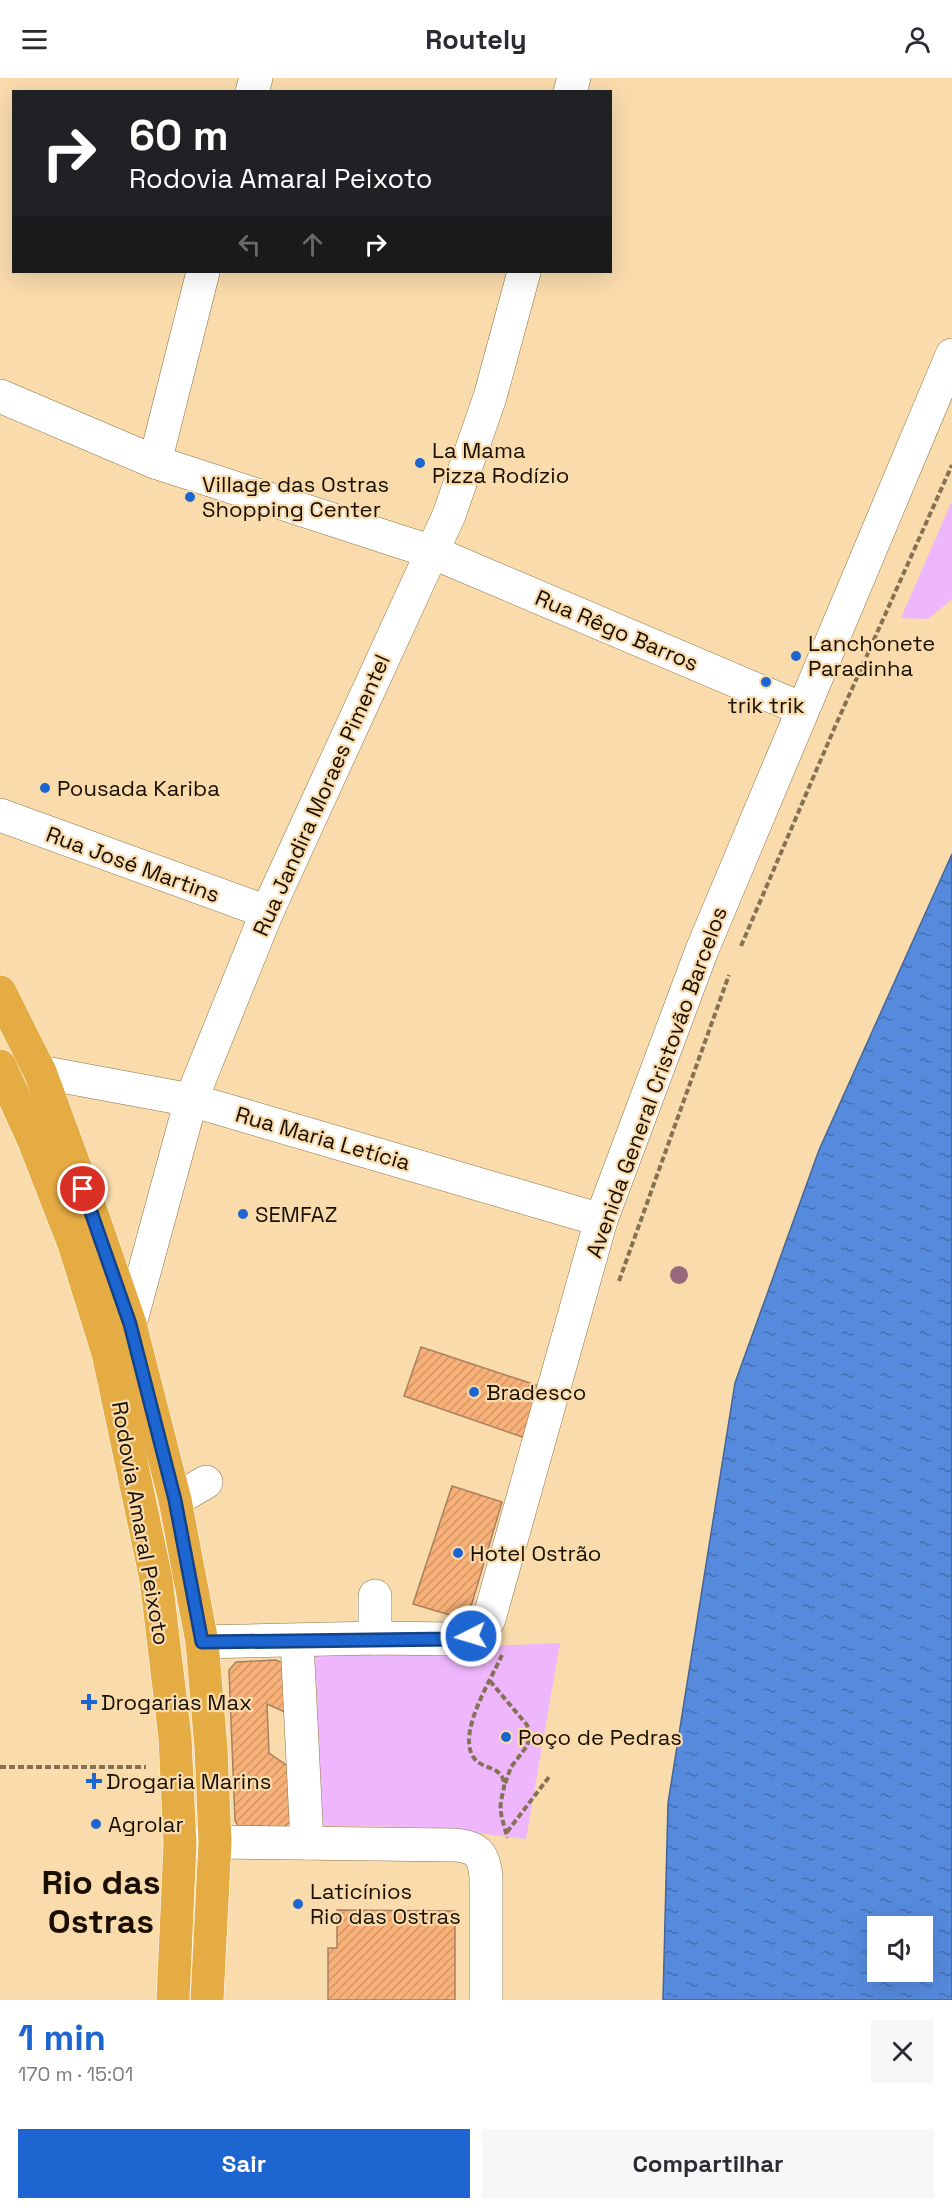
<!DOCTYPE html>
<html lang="pt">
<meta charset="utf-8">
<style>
:root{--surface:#fff;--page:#f7f7f7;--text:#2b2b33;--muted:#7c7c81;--accent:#1d65d0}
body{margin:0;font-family:"Space Grotesk",sans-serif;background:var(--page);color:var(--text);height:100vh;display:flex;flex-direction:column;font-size:22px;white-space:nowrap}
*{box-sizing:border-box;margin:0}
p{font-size:20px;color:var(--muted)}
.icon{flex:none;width:33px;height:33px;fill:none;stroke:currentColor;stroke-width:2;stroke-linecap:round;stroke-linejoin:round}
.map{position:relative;height:1922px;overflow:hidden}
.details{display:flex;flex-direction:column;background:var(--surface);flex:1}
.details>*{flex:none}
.hud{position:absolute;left:12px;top:12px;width:600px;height:183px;border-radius:0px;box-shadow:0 6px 24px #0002;background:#202124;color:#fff;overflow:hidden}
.controls{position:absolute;left:867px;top:1838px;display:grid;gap:12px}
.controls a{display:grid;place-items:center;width:66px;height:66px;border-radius:0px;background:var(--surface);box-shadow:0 6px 24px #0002;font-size:30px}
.pin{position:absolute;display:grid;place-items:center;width:51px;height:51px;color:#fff;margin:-26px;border:3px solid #fff;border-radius:50%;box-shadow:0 2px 6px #0007}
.me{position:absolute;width:66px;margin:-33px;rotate:265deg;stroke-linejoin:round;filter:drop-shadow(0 0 4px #0008)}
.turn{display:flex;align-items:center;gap:21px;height:126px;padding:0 18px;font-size:27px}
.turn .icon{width:78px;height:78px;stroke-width:2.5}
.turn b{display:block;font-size:42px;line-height:51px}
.lanes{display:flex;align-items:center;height:57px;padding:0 18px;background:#0003;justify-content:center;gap:30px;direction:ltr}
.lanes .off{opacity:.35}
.round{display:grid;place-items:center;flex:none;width:63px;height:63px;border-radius:0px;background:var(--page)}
.summary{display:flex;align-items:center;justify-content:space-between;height:102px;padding:0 18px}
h1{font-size:36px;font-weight:800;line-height:45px;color:var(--accent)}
.cta{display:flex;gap:12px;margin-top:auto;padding:12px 18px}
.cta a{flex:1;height:69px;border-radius:0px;background:var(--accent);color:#fff;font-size:24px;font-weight:800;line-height:69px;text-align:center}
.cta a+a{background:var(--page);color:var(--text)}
header{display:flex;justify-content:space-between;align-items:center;height:78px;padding:0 18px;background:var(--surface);font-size:27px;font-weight:800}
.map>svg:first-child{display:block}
</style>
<header><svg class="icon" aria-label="menu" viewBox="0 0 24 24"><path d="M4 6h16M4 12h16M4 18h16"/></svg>Routely<svg class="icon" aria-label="person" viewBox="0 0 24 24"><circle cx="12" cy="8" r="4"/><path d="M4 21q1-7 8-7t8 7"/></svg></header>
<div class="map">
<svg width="952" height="1922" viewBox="0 0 952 1922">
<defs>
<pattern id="water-ripples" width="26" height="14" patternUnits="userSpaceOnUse" patternTransform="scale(1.5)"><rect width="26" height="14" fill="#558add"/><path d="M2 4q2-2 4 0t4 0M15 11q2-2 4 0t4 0" fill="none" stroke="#466fb1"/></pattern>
<pattern id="building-hatch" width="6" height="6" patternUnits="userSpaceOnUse" patternTransform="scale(1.5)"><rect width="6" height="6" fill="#f7b077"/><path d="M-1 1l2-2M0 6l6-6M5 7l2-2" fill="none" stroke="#d39665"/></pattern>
</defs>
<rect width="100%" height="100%" fill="#f9dbac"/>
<g fill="#eeb6fd">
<path d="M952 423V521L928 541 901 540Z"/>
<path d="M560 1565 526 1761 426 1749 322 1748 315 1576Z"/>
</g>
<path fill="url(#water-ripples)" stroke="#43659b" stroke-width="1.5" fill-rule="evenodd" d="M952 776V1922H663L668 1725 735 1305 819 1072ZM878 1848H922V1893H878Z"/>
<g fill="url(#building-hatch)" stroke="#aa7f5f" stroke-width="1.5">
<path d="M421 1269 545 1310 528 1361 404 1318Z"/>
<path d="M452 1408 502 1424 467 1542 413 1526Z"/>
<path d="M275 1582 282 1584 287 1635 267 1626 269 1675 289 1689 291 1743 284 1749 238 1748 235 1742 229 1592 236 1584Z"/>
<path d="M337 1832 455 1833V1922H328V1870H337Z"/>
</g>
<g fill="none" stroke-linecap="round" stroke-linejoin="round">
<g stroke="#8d7246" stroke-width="34">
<g id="minor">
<path d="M252 14 256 0"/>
<path d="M570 14 574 0"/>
<path d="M0 318 155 384 432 474 802 631"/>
<path d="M155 384 203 194"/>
<path d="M0 737 267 834"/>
<path d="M40 994 191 1022 601 1142"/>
<path d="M130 1246 191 1022 267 834 449 437 490 319 524 194"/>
<path d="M175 1422 206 1404"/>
<path d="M375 1518V1560"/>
<path d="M297 1563 307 1765"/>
<path d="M202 1564 375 1560 452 1561 471 1559 482 1553 489 1541 601 1142 702 872 952 277"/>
<path d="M180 1766 215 1764 453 1767C477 1768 484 1776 486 1799V1922"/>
</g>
</g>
<g stroke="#fff" stroke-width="34">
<g id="highway">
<path d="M0 914 40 994 90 1130 130 1246 175 1422 202 1564 211 1670 215 1764 207 1922"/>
<path d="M0 988 34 1063 74 1166 108 1275 156 1501 175 1660 180 1766 173 1922"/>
</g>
</g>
<g stroke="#857154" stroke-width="4" stroke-dasharray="6 3" stroke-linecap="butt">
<path d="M741 868 834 651 952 387"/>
<path d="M619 1203 729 897"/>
<path d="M502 1577C492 1600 456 1656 474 1680 482 1691 498 1688 503 1701 506 1709 502 1715 501 1724 499 1737 505 1747 507 1760"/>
<path d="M490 1603 527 1647 530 1657 527 1668 511 1689 505 1706"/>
<path d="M0 1689H146"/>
<path d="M507 1754 549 1699"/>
</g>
<use href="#minor" stroke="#fff" stroke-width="33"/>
<use href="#highway" stroke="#e6ac44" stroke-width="33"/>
</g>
<circle fill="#98687e" cx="679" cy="1197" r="9"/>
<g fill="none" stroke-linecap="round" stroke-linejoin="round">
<g stroke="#134287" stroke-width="15">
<path id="route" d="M83 1111 130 1246 175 1422 202 1564 452 1561 471 1558"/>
</g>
<use href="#route" stroke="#1d65d0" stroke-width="10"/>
</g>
<g fill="#1d65d0" stroke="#f9dbac" stroke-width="2">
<circle cx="420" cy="385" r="6"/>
<circle cx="190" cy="419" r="6"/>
<circle cx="796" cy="578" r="6"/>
<circle cx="766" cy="604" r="6"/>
<circle cx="45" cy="710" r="6"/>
<circle cx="243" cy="1136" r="6"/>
<circle cx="474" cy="1314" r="6"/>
<circle cx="458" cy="1475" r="6"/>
<path d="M86 1615h6v6h6v6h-6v6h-6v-6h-6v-6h6z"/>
<circle cx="506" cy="1659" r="6"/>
<path d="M91 1694h6v6h6v6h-6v6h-6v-6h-6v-6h6z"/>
<circle cx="96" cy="1746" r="6"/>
<circle cx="298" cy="1826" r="6"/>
</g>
<g text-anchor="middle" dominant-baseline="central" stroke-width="4.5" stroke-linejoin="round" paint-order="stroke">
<g font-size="22" fill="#190f01" stroke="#f9dbac" text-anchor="start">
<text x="432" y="372">La Mama<tspan x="432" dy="25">Pizza Rodízio</tspan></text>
<text x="202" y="406">Village das Ostras<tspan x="202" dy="25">Shopping Center</tspan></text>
<text x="808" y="565">Lanchonete<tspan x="808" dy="25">Paradinha</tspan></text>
<text x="766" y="627" text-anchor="middle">trik trik</text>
<text x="57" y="710">Pousada Kariba</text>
<text x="255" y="1136">SEMFAZ</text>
<text x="486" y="1314">Bradesco</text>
<text x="470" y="1475">Hotel Ostrão</text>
<text x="101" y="1624">Drogarias Max</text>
<text x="518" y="1659">Poço de Pedras</text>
<text x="106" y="1703">Drogaria Marins</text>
<text x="108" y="1746">Agrolar</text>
<text x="310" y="1813">Laticínios<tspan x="310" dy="25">Rio das Ostras</tspan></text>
</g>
<g font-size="22" fill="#190f01" stroke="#f9dbac">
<text transform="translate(617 552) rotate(23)">Rua Rêgo Barros</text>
<text transform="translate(321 717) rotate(-66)">Rua Jandira Moraes Pimentel</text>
<text transform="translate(133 786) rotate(20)">Rua José Martins</text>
<text transform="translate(656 1004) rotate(-70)">Avenida General Cristovão Barcelos</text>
<text transform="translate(323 1060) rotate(16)">Rua Maria Letícia</text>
<text transform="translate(141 1445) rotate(80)">Rodovia Amaral Peixoto</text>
</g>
<g font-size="34" font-weight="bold" fill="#190f01" stroke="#f9dbac">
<text x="101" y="1804">Rio das<tspan x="101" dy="39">Ostras</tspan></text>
</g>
</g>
</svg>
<div class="controls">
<a><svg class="icon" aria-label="sound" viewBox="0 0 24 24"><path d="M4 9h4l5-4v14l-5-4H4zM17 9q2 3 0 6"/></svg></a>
</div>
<div class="pin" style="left:83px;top:1111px;background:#d93025"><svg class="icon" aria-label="arrive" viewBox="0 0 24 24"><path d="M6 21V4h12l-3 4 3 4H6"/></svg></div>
<svg class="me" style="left:471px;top:1558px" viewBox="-20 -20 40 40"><circle r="17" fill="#1d65d0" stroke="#fff" stroke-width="3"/><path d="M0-11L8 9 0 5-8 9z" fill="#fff"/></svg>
<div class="hud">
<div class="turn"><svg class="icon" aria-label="right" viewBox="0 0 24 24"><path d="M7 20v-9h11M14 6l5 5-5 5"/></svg><div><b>60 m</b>Rodovia Amaral Peixoto</div></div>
<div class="lanes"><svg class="icon off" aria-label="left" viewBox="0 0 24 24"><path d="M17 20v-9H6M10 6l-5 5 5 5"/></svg><svg class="icon off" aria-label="ahead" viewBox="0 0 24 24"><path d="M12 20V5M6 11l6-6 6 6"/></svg><svg class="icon" aria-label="right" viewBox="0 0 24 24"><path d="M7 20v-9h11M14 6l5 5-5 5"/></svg></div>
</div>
</div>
<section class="details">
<div class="summary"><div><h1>1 min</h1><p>170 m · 15:01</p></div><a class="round"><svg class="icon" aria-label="close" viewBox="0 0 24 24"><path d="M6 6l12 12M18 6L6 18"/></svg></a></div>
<div class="cta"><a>Sair</a><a>Compartilhar</a></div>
</section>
